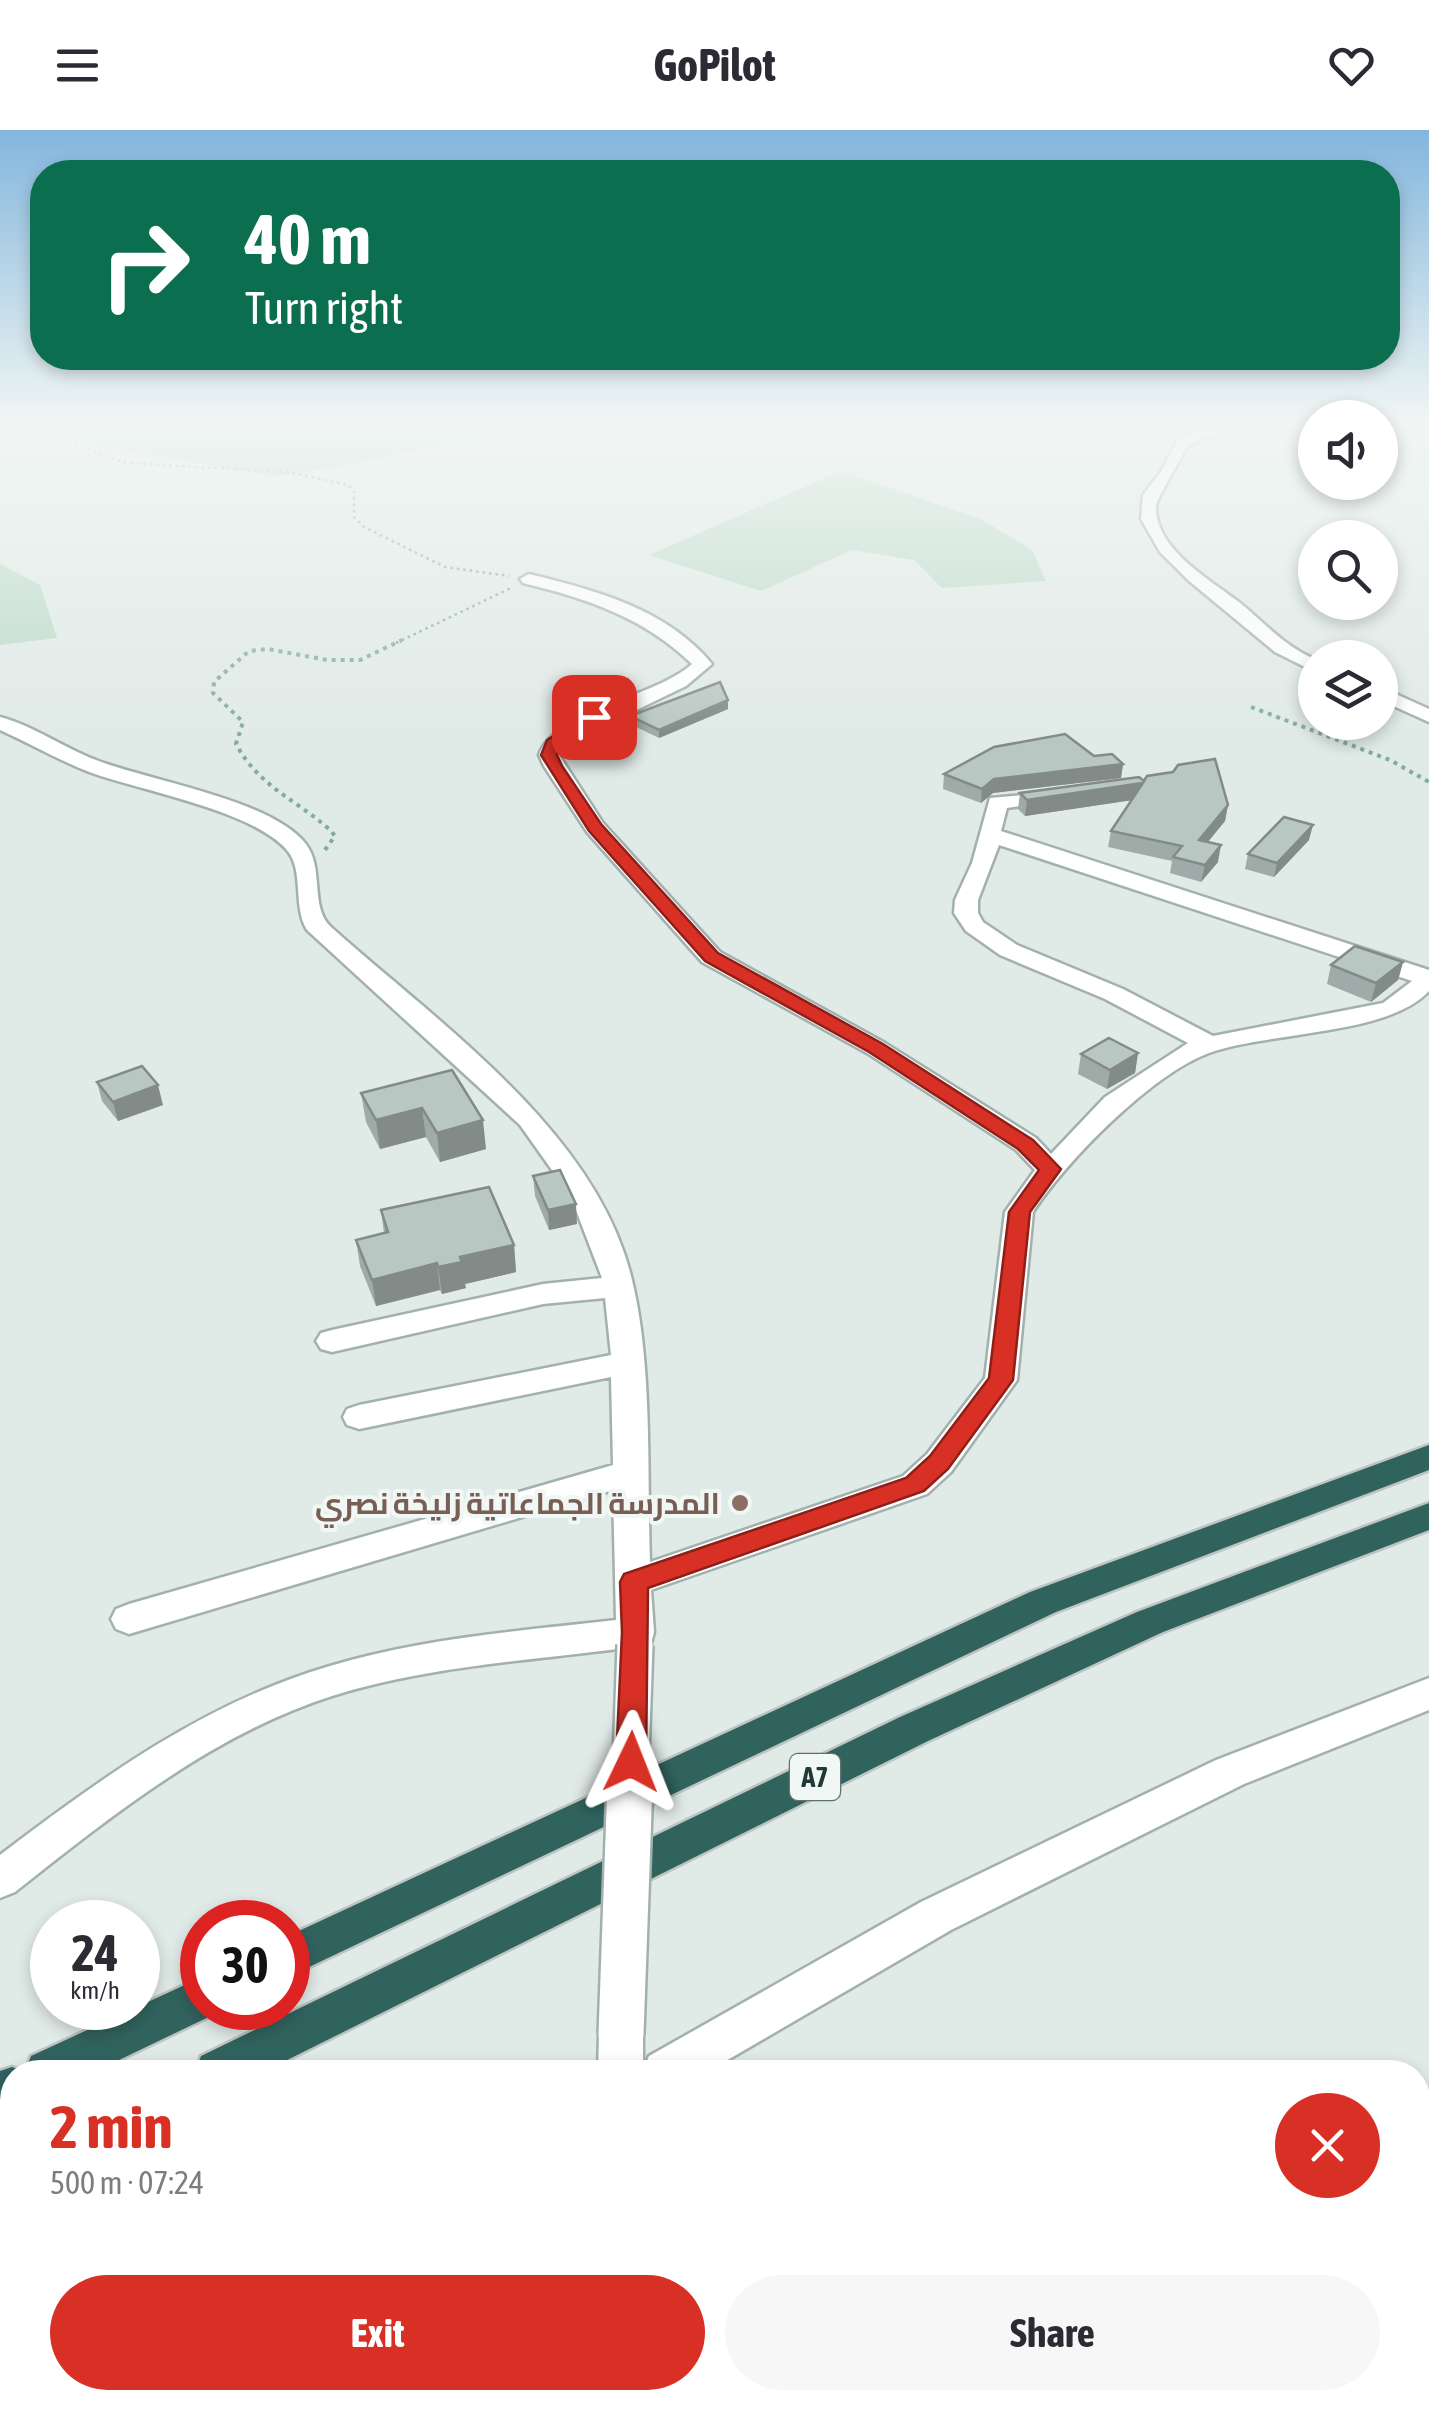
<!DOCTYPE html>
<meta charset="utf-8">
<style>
:root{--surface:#fff;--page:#f7f7f7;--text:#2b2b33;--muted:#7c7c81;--accent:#d93025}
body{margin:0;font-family:"Asap Condensed",Cairo,sans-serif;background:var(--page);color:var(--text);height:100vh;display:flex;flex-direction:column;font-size:38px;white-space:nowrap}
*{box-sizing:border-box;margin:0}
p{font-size:32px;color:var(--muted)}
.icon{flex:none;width:55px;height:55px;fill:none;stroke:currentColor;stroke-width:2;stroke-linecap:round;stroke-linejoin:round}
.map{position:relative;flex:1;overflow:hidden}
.side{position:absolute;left:0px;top:1930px;width:1430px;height:350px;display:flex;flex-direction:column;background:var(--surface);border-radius:40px 40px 0 0;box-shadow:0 5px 15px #0003}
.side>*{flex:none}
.top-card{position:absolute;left:30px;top:30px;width:1370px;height:210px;border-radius:40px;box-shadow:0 5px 15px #0003;background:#0b6e4f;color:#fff;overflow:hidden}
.buttons{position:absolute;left:1298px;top:270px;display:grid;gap:20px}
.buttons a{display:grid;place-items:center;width:100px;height:100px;border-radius:50%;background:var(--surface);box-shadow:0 5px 15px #0003;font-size:50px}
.speed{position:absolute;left:30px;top:1770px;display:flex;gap:20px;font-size:50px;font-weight:700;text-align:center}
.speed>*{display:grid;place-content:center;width:130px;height:130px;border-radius:50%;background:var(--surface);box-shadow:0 5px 15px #0003;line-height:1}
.speed small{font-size:25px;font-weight:400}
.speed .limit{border:15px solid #d22;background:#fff;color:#111}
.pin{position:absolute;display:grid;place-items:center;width:85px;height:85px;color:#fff;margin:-42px;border-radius:20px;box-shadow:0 5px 15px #0006}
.me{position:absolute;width:110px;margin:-55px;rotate:2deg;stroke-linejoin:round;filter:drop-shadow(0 0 8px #0008)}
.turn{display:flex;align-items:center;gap:35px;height:210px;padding:0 50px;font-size:45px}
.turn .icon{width:130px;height:130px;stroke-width:2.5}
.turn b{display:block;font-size:70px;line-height:85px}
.round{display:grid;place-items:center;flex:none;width:105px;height:105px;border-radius:52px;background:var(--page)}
.headline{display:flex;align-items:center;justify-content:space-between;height:170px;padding:0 50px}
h1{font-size:60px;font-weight:700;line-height:75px;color:var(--accent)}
.action{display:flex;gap:20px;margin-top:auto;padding:20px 50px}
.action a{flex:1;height:115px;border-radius:60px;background:var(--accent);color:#fff;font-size:40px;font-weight:700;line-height:115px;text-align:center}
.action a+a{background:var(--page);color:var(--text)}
header{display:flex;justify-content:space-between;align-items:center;height:130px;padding:0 50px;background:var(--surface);font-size:45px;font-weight:700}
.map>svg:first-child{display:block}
</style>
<header><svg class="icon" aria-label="menu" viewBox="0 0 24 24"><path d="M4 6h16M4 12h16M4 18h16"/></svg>GoPilot<svg class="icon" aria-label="heart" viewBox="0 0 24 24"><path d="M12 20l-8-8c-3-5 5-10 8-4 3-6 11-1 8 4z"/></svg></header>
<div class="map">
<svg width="1429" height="2280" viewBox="0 0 1429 2280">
<rect width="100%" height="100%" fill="#e0eae7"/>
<g fill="#bbd9c7">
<path d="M38 290H549L351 335 274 346 97 316Z"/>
<path d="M841 341 981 389 1032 420 1046 451 942 458 914 430 852 420 761 461 649 425Z"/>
<path d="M0 434 40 455 57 508 0 515Z"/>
</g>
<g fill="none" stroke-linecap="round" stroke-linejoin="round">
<g stroke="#a3b1ae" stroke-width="5">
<g id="minor">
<path d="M1213 290H1227L1231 298 1188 315C1183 325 1156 370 1156 376 1155 420 1211 450 1240 473 1265 493 1285 517 1315 529V542L1275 522 1188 450 1160 422 1141 389 1143 365 1161 342 1178 309 1216 296Z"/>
<path d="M529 444C595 460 667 479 712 534L686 556 562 616 559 625 603 693 720 822 885 913 1036 1008 1051 1024 1105 967 1188 913 1105 869 1000 825 966 801 954 783 955 770 972 733 990 668 1067 661 1071 665 1067 669 1007 678 1001 701 1429 840V861C1387 906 1270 901 1209 923 1152 944 1066 1031 1033 1082L1017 1250 951 1342 927 1364 651 1460 654 1502 648 1526 635 1530 622 1526 618 1519C523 1531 424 1537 332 1566 213 1604 111 1686 15 1762L0 1768V1725C101 1648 206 1572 330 1536 423 1508 520 1501 616 1490L613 1360 129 1504 116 1499 111 1489 116 1479 129 1474 613 1335 611 1247 359 1299 347 1295 343 1287 347 1279 359 1275 611 1225 605 1168 543 1174 332 1222 321 1219 316 1211 321 1203 332 1200 543 1154 602 1148 571 1067 520 995 307 800C292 776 305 739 286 719 250 680 143 661 92 643 60 631 31 614 0 600V587C34 596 64 618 96 630 150 651 269 669 305 713 325 737 309 777 331 797 438 893 595 1001 631 1146 653 1232 647 1343 650 1432L903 1346 927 1324 985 1248 1005 1082 1035 1040 1016 1020 867 923 702 832 587 702 544 636 539 625C554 581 656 567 692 534 645 488 586 468 523 453L520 449ZM999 715 1412 851 1383 873 1213 906 1123 859 1017 815 983 792 978 783V770Z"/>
<path d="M1380 557 1429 579V592L1380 570Z"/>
<path d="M1429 1548V1580L1244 1654 951 1800 707 1942H598L599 1904 605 1889 621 1883 637 1889 643 1904V1942L649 1926 921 1772 1216 1630Z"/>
<path d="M601 2268H652L653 2280H601Z"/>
</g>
</g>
<g stroke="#bdc4c2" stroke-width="5">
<g id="highway">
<path d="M1429 1315V1340L1056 1482 288 1847V1806L1030 1462Z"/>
<path d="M1429 1373V1400L1163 1502 928 1611 263 1942H195L201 1926 900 1587 1137 1482Z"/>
<path d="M202 1847V1878H220L217 1883 94 1942H12V1982L0 1988V1941L12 1937 25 1942 31 1926Z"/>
<path d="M12 2023V2071L0 2077V2027Z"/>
</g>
</g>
<g stroke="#83aba3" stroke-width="2.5" stroke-dasharray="2.5 4" stroke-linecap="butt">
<path d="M0 294 46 304 126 333 288 342 348 355 354 360V387L364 397 445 437 509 446"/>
<path d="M396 513 511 458"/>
</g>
<g stroke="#83aba3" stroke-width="4" stroke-dasharray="4 5" stroke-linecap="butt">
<path d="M1251 577 1390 630 1429 652"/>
<path d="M325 720 335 706 330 700C296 669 260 658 236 614L243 592 213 563 214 552 249 521 268 519 327 530H360L402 510"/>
</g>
<use href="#minor" fill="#fff" fill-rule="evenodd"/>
<use href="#highway" fill="#31635e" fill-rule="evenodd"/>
<g stroke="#a3b1ae" stroke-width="40" stroke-linecap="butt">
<path id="minor-bridge-far1" d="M630 1656 635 1515"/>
</g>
<g stroke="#a3b1ae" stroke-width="50" stroke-linecap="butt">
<path id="minor-bridge" d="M621 1904 630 1653"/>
</g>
<use href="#minor-bridge-far1" stroke="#fff" stroke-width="35"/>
<use href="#minor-bridge" stroke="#fff" stroke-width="45"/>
</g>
<g fill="#9faba8">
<path d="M728 570V579L659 608 630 594V586Z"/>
<path d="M1094 626 1123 634 1121 648 993 663 981 673 943 659 944 644Z"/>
<path d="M1144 651 1228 675 1225 691 1208 712 1218 732 1201 752 1170 743 1172 731 1108 717 1111 701 1132 670 1025 686 1018 679 1020 663Z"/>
<path d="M1309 710 1274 747 1245 739 1248 724Z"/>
<path d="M1403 832 1398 850 1371 872 1327 854 1331 835Z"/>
<path d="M1138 923 1135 943 1107 959 1078 944 1081 924Z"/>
<path d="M452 940 486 1019 440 1032 426 1007 380 1019 366 992 361 963Z"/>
<path d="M97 952 163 975 118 991 102 971Z"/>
<path d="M533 1046 577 1094 549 1100 535 1066Z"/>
<path d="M381 1080 514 1115 516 1142 465 1154 466 1158 442 1164 440 1160 376 1176 360 1136 356 1110 384 1103Z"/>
</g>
<g fill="#828b88">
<path d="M728 570V579L659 608V600Z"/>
<path d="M1123 634 1121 648 993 663 981 673 982 659 994 649Z"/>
<path d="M1143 653 1140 669 1025 686 1027 670Z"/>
<path d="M1228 675 1225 691 1196 726 1199 710Z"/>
<path d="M1313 695 1309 710 1274 747 1277 733Z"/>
<path d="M1221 715 1218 732 1201 752 1205 735Z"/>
<path d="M1403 832 1398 850 1371 872 1376 853Z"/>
<path d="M1138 923 1135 943 1107 959 1110 940Z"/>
<path d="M158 955 163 975 118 991 113 972Z"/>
<path d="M422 978 426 1007 380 1019 376 990Z"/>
<path d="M483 990 486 1019 440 1032 437 1003Z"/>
<path d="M576 1074 577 1094 549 1100 548 1080Z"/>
<path d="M514 1115 516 1142 465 1154 466 1158 442 1164 438 1137 460 1127Z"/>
<path d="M437 1133 440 1160 376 1176 372 1150Z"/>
</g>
<g fill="#b9c7c3" stroke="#828b88" stroke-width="2.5">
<path d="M720 552 728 570 659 600 630 586Z"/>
<path d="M1065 604 1094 626 1112 624 1123 634 994 649 982 659 944 644 994 617Z"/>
<path d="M1215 629 1228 675 1199 710 1221 715 1205 735 1173 727 1182 716 1111 701 1143 653 1027 670 1020 663 1139 647 1144 651 1147 646 1173 642 1178 635Z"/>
<path d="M1284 687 1313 695 1277 733 1248 724Z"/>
<path d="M1355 816 1403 832 1376 853 1331 835Z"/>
<path d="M1109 908 1138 923 1110 940 1081 924Z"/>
<path d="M142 936 158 955 113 972 97 952Z"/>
<path d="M452 940 483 990 437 1003 422 978 376 990 361 963Z"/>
<path d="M560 1040 576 1074 548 1080 533 1046Z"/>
<path d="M489 1057 514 1115 460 1127 462 1132 438 1137 437 1133 372 1150 356 1110 388 1102 381 1080Z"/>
</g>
<linearGradient id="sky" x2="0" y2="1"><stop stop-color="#83b6dc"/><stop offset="0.48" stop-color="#f1f6f4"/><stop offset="1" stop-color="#f1f6f4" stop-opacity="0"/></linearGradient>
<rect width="1429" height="609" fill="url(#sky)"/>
<path fill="#d93025" stroke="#8d1f18" stroke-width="2.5" d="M589 584 602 587 560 616 557 625 562 636 601 694 718 823 883 914 1033 1010 1061 1039 1030 1082 1013 1250 948 1339 924 1361 648 1458 646 1632 642 1641 631 1645 620 1641 616 1632 622 1502 620 1452 624 1444 906 1348 930 1326 989 1248 1009 1082 1039 1040 1018 1019 869 922 705 831 589 701 541 625 547 610Z"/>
<circle fill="#8d6e63" stroke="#f0f7f4" stroke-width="4" cx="740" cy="1373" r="10"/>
<g text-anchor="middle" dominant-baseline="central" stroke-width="8" stroke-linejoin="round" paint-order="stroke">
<rect fill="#f0f7f4" stroke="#60726e" stroke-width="2.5" x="790" y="1624" width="50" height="46" rx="8"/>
<g font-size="28" font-weight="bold" fill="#223935">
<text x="815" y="1647">A7</text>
</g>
<g font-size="30" font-weight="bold" fill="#785e54" stroke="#f0f7f4" text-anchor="end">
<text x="720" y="1373">المدرسة الجماعاتية زليخة نصري</text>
</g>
</g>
</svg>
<div class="buttons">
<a><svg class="icon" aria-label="sound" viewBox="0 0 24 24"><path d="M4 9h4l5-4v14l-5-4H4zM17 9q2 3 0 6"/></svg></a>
<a><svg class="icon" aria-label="search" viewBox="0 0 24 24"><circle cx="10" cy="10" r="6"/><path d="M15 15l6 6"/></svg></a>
<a><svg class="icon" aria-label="layers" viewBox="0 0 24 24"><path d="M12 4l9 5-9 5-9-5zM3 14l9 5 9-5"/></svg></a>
</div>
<div class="speed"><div>24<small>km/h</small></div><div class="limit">30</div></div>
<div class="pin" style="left:594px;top:587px;background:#d93025"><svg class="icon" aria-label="arrive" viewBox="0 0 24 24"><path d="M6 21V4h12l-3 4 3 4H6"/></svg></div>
<svg class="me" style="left:631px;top:1632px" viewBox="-20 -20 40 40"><path d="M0-17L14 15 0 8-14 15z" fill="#d93025" stroke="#fff" stroke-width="4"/></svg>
<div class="top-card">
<div class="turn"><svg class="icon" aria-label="right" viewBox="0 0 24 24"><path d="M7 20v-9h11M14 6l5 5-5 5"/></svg><div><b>40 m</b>Turn right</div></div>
</div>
<section class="side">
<div class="headline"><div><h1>2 min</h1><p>500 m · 07:24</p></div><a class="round" style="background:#d93025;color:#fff"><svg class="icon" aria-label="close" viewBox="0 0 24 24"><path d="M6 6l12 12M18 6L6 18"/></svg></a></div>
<div class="action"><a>Exit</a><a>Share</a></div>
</section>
</div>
